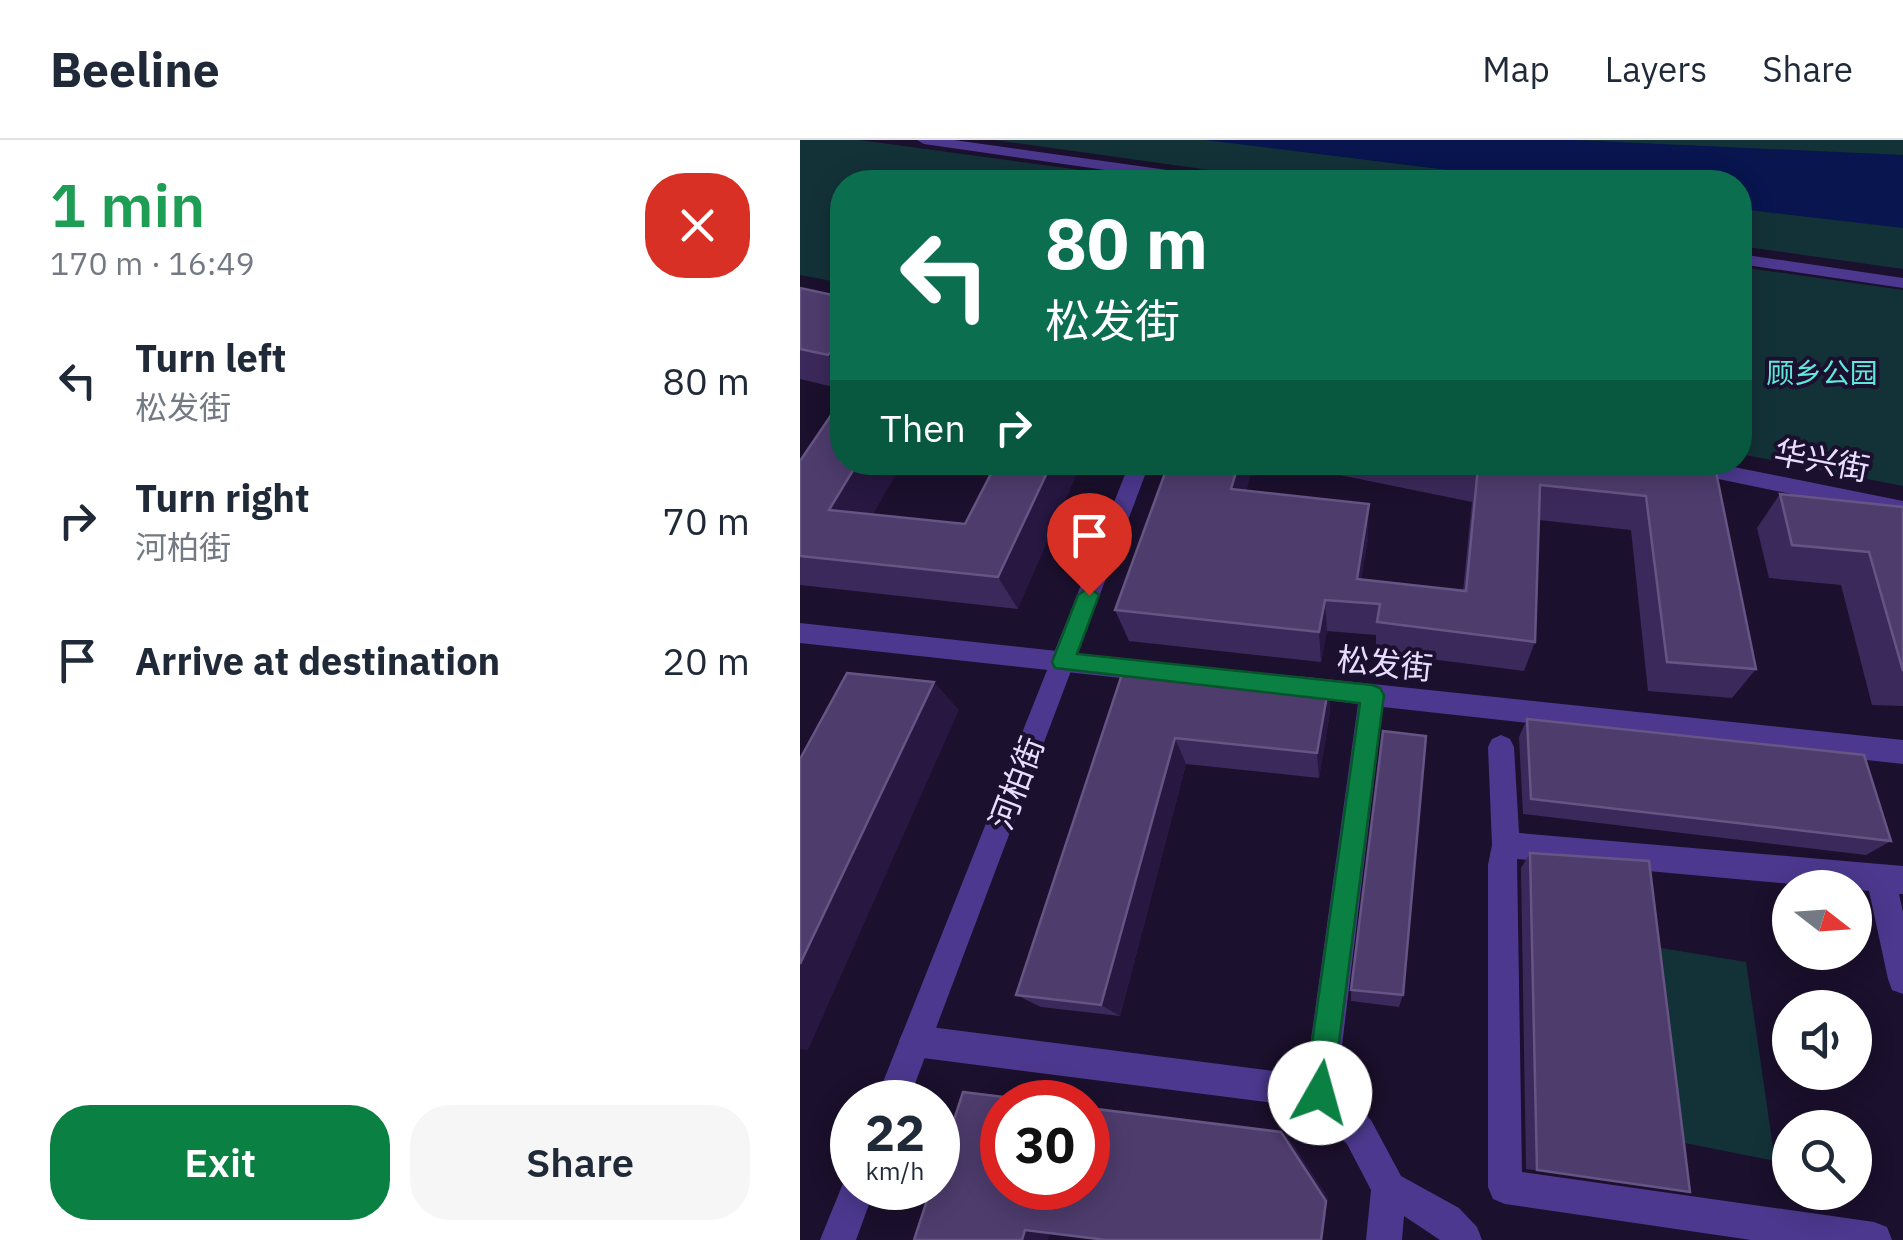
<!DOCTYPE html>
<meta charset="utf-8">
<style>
:root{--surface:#fff;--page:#f6f6f7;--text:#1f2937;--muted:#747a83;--line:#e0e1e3;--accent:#0b8043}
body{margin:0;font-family:"IBM Plex Sans","Noto Sans SC",sans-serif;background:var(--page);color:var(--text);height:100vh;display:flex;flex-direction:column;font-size:38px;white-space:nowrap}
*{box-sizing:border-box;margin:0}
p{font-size:32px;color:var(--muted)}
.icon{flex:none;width:55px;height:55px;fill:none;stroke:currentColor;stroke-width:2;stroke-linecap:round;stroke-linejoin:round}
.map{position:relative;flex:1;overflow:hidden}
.details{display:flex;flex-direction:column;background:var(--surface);width:800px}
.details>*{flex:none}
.hud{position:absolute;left:30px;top:30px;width:922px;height:305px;border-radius:40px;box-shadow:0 5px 25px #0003;background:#0b6e4f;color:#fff;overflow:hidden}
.needle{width:65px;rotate:107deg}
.tools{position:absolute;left:972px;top:730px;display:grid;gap:20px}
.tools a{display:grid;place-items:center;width:100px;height:100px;border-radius:50%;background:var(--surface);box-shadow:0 5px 25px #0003;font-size:50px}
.speed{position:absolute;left:30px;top:940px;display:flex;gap:20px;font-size:50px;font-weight:700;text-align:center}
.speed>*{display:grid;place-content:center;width:130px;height:130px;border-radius:50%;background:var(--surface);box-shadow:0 5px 25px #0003;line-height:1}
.speed small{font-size:25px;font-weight:400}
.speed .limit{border:15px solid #d22;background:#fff;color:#111}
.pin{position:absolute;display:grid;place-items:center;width:85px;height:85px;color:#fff;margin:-102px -42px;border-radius:50% 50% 50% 0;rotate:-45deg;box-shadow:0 0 10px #0007}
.pin .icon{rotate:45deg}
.me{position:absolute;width:110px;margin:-55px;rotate:7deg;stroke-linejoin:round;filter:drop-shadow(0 0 8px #0008)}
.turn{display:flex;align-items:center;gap:35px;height:210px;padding:0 50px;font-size:45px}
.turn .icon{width:130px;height:130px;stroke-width:2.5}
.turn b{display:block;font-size:70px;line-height:85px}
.then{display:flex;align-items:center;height:95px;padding:0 50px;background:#0003;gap:20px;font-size:38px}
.round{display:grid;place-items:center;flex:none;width:105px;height:105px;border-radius:40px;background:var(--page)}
.overview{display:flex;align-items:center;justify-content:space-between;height:170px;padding:0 50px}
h1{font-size:60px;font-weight:600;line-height:75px;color:#1e9e55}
.button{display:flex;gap:20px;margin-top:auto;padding:20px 50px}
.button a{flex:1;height:115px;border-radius:40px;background:var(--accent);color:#fff;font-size:40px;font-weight:600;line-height:115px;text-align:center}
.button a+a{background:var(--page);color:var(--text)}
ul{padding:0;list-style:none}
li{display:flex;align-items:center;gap:30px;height:140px;padding:0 50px}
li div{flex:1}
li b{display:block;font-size:38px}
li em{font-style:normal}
header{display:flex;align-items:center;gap:60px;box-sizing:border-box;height:140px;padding:0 50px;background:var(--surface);border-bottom:2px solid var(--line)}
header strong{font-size:48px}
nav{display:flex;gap:55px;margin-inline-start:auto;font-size:35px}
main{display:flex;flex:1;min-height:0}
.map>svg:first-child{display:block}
</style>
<header>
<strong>Beeline</strong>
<nav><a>Map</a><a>Layers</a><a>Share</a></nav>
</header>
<main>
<section class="details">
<div class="overview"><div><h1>1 min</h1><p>170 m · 16:49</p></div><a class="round" style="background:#d93025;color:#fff"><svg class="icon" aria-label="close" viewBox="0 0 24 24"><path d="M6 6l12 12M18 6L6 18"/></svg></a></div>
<ul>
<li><svg class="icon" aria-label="left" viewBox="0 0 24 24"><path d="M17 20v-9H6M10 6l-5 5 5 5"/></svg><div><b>Turn left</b><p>松发街</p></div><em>80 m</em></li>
<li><svg class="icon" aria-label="right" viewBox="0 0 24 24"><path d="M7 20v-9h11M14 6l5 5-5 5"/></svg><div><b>Turn right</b><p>河柏街</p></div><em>70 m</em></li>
<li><svg class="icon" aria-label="arrive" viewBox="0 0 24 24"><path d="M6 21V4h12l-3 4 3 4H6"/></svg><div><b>Arrive at destination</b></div><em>20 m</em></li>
</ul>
<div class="button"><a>Exit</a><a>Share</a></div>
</section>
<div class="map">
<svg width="1103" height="1100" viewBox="0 0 1103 1100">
<rect width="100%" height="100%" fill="#1b102d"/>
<g fill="#133238">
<path d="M0 0H59L369 42H42V143L0 135Z"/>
<path d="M195 0H1103V129L940 106V42H495Z"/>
<path d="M940 127 1103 150V346L940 314Z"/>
<path d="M843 805 946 822 975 1021 865 999Z"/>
</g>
<path fill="#08154f" d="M405 0H774L1103 15V88L940 69V42H744Z"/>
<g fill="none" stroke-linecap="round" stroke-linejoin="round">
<g fill="#4c398f" fill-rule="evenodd">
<path d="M117 0H154L417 37 425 42H389L124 4Z"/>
<path d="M940 114 1103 138V148L940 124Z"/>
<path d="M860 322H909L1103 361V377L870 329Z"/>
<path d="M0 483 358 522 367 525 370 532 367 539 358 542 0 503Z"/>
<path d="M497 536 1103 600V624L583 567 537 947 571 980 601 1036 659 1068 677 1087 682 1100H640L604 1076 602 1100H566L571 1050 547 1004 512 968 115 917 104 912 99 901 104 890 115 885 506 935 558 564 488 555 485 547 488 539Z"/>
<path d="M701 595 710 599 714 607 719 693 1103 726V754H1099L1103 772V854L1092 850 1088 839 1069 751 717 719 722 1032 1074 1082 1087 1087 1092 1100H951L705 1064 693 1059 688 1047V725L692 705 688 607 692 599Z"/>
</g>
<g fill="#4c398f" fill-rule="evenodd">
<path d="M330 322H350L108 962H75Z"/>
<path d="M52 1033V1048H75L56 1100H20L46 1036Z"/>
</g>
</g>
<g fill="#3c295b">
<path d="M0 148 42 157V249L0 239Z"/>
<path d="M0 321 73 375 165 384 197 322 218 469 0 445Z"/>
<path d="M454 322 446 351 568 398 561 439 663 451 672 362 476 322H914L956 529 932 558 848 551 831 390 739 380 735 502 724 531 576 512V495L527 491 521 522 329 501 315 470Z"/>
<path d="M980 354 1103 367V566L1072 565 1041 445 969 438 957 388Z"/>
<path d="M326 522 529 544 530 572 519 638 386 624 320 876 241 867 216 855Z"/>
<path d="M727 579 1091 701 1066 715 723 674 719 597Z"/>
<path d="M730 713 890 1052 726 1029 721 728Z"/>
<path d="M551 850 603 855 599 867 551 861Z"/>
</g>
<g fill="#271741">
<path d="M42 200V238L28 215Z"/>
<path d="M58 322H103L56 404 29 370Z"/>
<path d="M252 322H282L218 469 198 437Z"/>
<path d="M439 322H454L438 383 431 349Z"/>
<path d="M569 364 568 398 558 462 557 439Z"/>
<path d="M525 460 527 491 521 522 519 492Z"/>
<path d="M134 542 159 570 8 910 0 909V824Z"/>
<path d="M529 544 530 572 519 638 517 613Z"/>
<path d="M375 598 386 624 320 876 301 865Z"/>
<path d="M481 992 486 994 528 1057 523 1100H521Z"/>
<path d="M252 1084 248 1100H222L225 1090Z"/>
</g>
<g fill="#4e3c6d" stroke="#665584" stroke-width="2.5">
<path d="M0 148 42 157V200L28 215 0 209Z"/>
<path d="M42 259V322H58L29 370 165 384 197 322H252L198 437 0 416V321Z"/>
<path d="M369 322H439L431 349 569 364 557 439 666 451 678 327 654 322H914L956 529 867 522 846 356 740 345 735 502 577 482 580 464 525 460 519 492 315 470Z"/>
<path d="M980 354 1103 367V531L1069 412 992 405Z"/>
<path d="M326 522 529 544 517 613 375 598 301 865 216 855Z"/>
<path d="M47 533 134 542 0 824V619Z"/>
<path d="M727 579 1064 615 1091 701 731 659Z"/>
<path d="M583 591 626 596 603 855 551 850Z"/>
<path d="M730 713 849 721 890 1052 737 1030Z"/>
<path d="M163 952 245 962H202V1048H288V968L481 992 526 1061 521 1100H306L225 1090 222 1100H114L131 1048H138V1029Z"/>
</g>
<path fill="#0b8043" stroke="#07532c" stroke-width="2.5" d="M289 447 299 455 277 514 572 545 580 548 584 555 531 964 520 968 509 964 505 953 560 563 255 528 252 522 278 455Z"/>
<g text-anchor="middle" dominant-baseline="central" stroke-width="8" stroke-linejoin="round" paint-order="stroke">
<g font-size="28" fill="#61e7de" stroke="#1b102d">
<text x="1022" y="232">顾乡公园</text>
</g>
<g font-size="32" fill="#e7ddff" stroke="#1b102d">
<text transform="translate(1022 320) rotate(11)">华兴街</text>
<text transform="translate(585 523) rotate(6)">松发街</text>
<text transform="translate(216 643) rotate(-69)">河柏街</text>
</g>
</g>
</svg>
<div class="tools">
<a><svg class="needle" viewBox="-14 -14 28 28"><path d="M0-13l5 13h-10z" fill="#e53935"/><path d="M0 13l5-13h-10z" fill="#747a83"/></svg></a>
<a><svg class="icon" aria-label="sound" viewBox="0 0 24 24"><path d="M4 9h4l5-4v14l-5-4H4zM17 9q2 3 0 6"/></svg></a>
<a><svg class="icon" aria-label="search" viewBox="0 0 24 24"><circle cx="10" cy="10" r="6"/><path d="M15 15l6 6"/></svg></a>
</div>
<div class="speed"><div>22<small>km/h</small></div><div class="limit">30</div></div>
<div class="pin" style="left:289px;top:455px;background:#d93025"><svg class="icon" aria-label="arrive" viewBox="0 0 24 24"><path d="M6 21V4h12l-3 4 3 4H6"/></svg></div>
<svg class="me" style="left:520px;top:953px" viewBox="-20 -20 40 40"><circle r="19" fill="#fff"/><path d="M0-13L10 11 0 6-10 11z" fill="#0b8043"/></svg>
<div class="hud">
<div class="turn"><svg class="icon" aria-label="left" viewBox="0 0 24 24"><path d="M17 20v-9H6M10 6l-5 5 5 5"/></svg><div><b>80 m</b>松发街</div></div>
<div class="then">Then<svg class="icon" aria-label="right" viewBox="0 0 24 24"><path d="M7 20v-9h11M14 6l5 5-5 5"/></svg></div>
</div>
</div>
</main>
